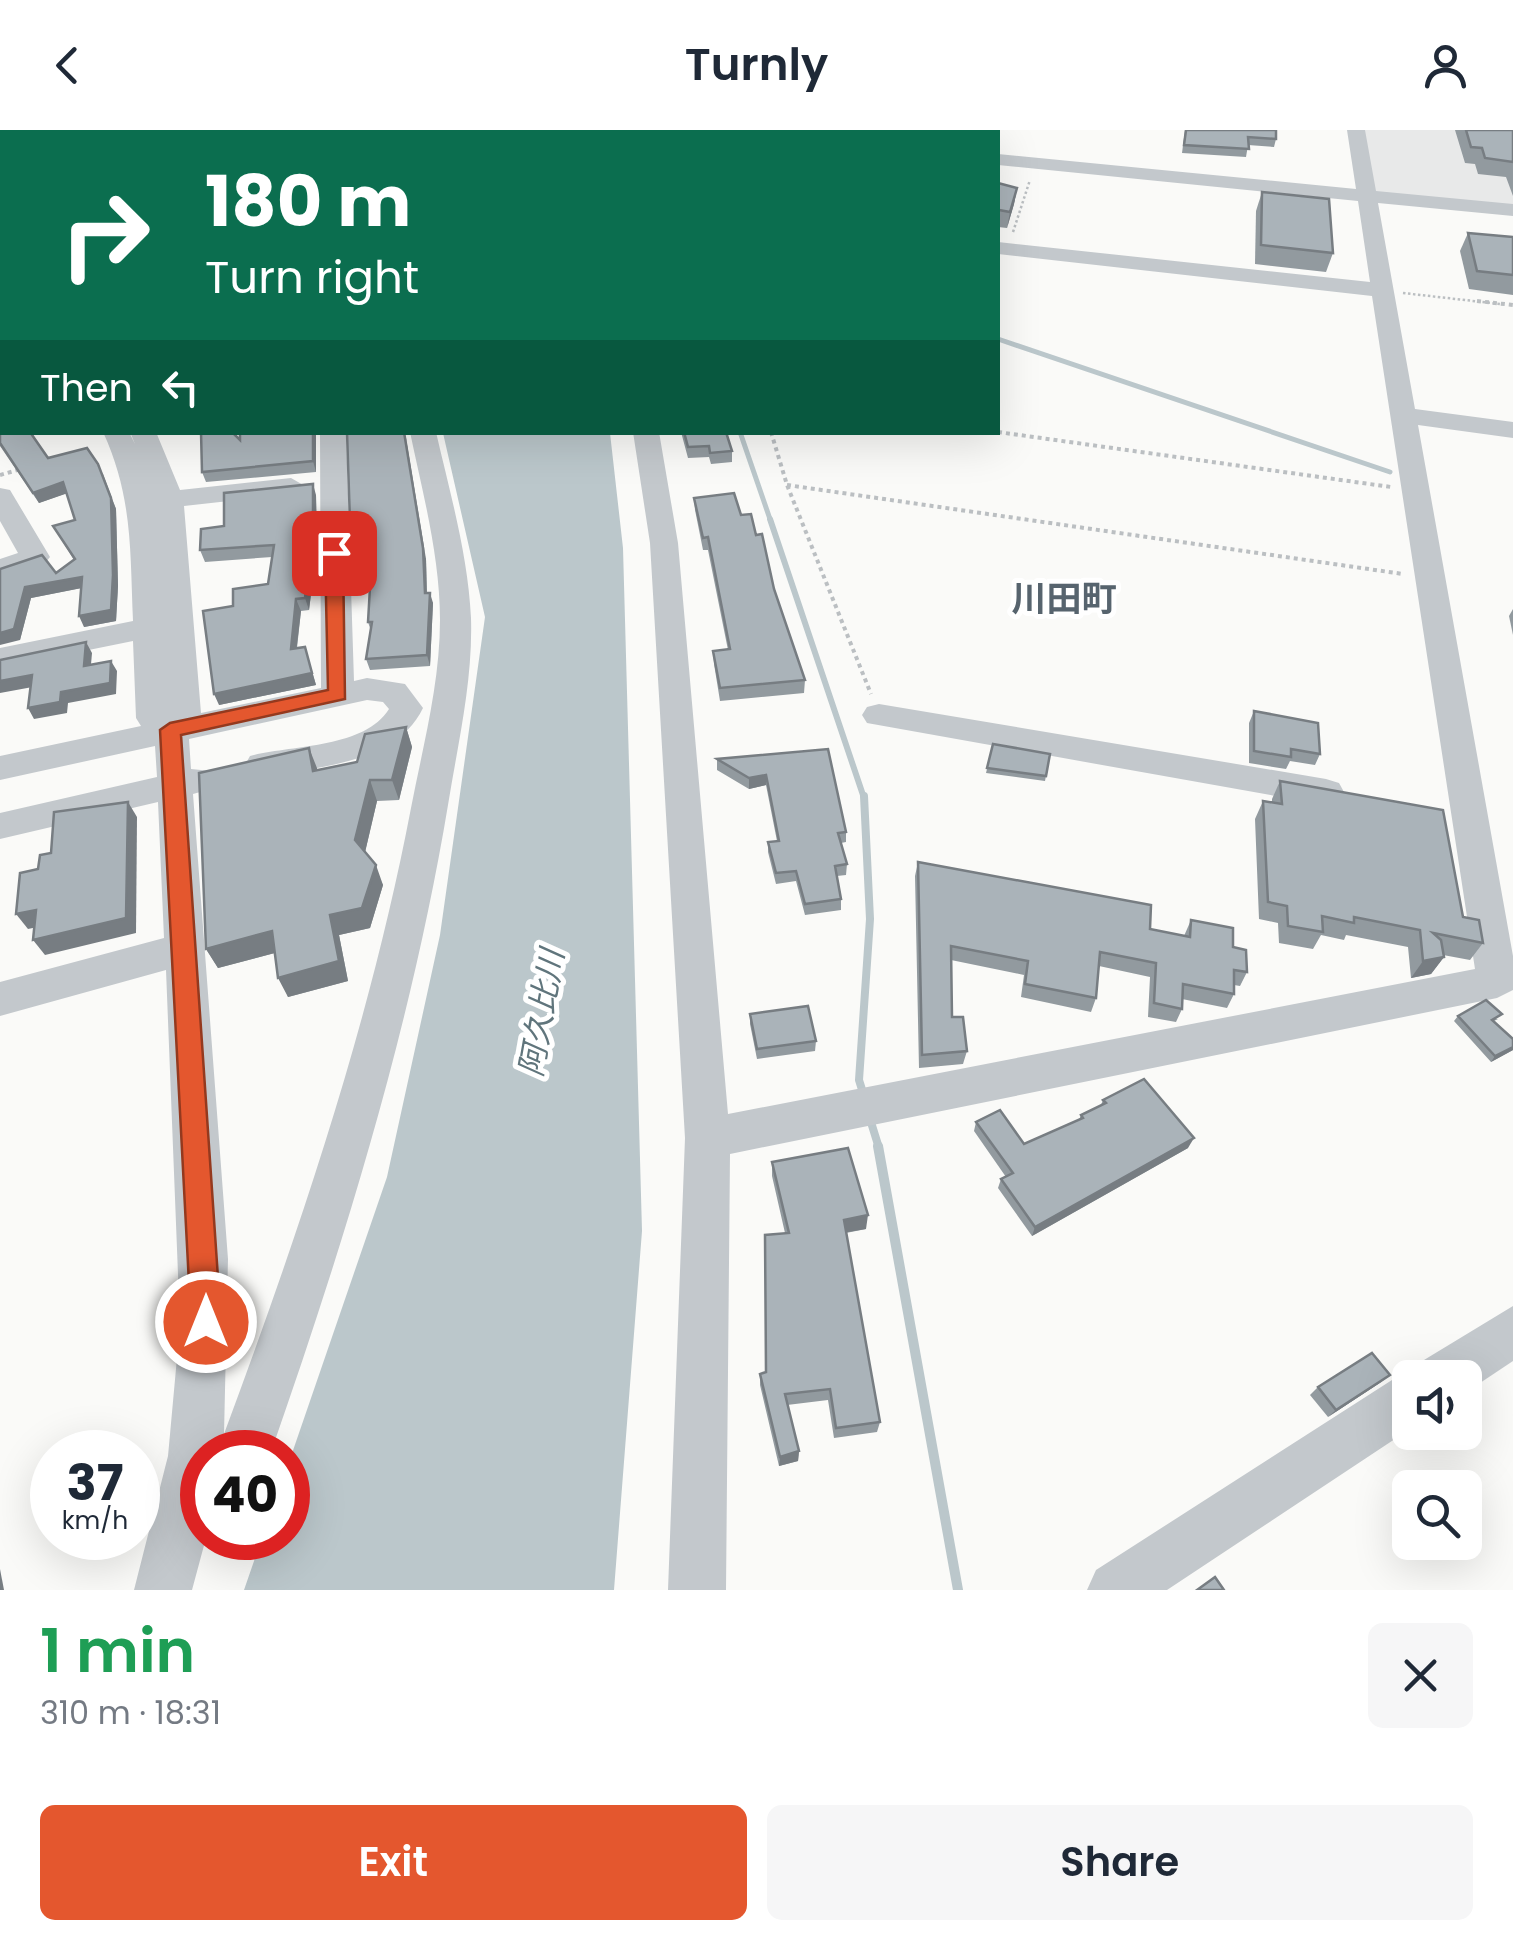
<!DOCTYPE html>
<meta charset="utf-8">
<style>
:root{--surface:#fff;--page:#f6f6f7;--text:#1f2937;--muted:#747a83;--accent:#e4572e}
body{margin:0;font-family:Poppins,"Noto Sans JP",sans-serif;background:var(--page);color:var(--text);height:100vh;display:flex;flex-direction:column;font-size:38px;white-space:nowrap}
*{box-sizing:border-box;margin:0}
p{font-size:32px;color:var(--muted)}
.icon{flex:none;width:55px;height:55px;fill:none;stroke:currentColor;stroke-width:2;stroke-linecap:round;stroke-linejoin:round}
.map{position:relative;height:1460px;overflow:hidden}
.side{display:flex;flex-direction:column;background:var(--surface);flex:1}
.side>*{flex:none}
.hud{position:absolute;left:0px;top:0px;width:1000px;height:305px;box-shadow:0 10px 40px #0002;background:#0b6e4f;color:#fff;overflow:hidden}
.tools{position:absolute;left:1392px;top:1230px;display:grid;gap:20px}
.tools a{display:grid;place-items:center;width:90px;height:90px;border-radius:15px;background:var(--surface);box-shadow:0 10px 40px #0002;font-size:50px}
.speed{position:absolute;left:30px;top:1300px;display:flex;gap:20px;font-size:50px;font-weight:700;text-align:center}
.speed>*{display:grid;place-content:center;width:130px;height:130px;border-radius:50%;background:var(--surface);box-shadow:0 10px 40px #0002;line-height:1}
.speed small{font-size:25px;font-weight:400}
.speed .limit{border:15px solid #d22;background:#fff;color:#111}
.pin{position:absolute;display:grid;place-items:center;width:85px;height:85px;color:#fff;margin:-42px;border-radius:20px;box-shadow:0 5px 15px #0006}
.me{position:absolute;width:110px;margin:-55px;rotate:0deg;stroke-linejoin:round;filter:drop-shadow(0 0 8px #0008)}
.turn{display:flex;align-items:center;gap:35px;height:210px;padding:0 40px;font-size:45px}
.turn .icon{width:130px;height:130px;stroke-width:2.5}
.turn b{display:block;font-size:70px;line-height:85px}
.then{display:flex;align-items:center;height:95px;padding:0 40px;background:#0003;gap:20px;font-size:38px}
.round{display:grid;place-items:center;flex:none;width:105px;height:105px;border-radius:15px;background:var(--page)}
.head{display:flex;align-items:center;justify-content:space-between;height:170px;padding:0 40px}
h1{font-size:60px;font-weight:600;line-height:75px;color:#1e9e55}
.cta{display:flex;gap:20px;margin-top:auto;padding:20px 40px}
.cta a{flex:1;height:115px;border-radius:15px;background:var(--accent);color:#fff;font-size:40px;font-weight:600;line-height:115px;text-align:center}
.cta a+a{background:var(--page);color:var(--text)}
header{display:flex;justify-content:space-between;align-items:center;height:130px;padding:0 40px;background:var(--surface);font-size:45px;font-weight:600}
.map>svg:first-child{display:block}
</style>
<header><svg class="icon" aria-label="back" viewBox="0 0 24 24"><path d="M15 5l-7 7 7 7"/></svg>Turnly<svg class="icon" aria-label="person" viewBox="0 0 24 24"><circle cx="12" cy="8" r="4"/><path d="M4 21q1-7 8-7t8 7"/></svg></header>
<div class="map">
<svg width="1513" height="1460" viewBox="0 0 1513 1460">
<rect width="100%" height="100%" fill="#fafaf8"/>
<path fill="#e8e9e9" d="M1350 0H1513V79L1358 63Z"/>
<path fill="#bbc7cb" d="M443 303H610L623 418 642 1101 614 1460H244L262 1408H288V1335L387 1047 440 805 485 487Z"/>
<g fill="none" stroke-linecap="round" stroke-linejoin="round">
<path stroke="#bbc7cb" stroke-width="4" d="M381 0 389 2"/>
<g stroke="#bbc7cb" stroke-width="5">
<path d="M998 209 1390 342"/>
<path d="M740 302 771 392"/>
</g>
<path stroke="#bbc7cb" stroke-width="6" d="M770 389 864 668"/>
<g stroke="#bbc7cb" stroke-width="8">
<path d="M864 966 859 950 870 789 864 666"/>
<path d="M870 989 879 1018"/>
</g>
<path stroke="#bbc7cb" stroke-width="10" d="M878 1016 958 1460"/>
<g stroke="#bbbfc2" stroke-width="2.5" stroke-dasharray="2.5 2.5" stroke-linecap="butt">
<path d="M1013 102 1030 50"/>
<path d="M1403 163 1500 174"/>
</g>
<g stroke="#bbbfc2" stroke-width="4" stroke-dasharray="4 4" stroke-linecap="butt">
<path d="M1477 171 1513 175"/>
<path d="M771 302 787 355 871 564"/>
<path d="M998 302 1391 357"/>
<path d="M0 345 21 339"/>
<path d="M787 355 1403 444"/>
</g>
<g fill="#c3c8cc" fill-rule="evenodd">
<path d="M83 0H105L107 2H85Z"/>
<path d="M274 0H296L298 2H276Z"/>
<path d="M1347 0H1365L1376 61 1513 74V86L1378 73 1415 279 1513 292V308L1418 295 1513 826V860L1497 868 730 1024 726 1460H668L685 1008 650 413 633 302H659L678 413 728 984 1475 839 1372 166 998 124V112L1370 152 1358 71 998 35V24L1356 59Z"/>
<path d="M0 202 2 203V217H0Z"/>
<path d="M103 302H129L135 314 130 302H156L180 360 291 348 305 356 291 364 184 376 201 583 321 558 320 302H346L354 551 367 548 405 554 423 578C396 634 317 637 262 647L250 644 245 635 250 626C290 615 364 619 389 579L383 572 367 570 189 609 191 639 211 641 217 650 211 659 193 664 228 1129 224 1304C300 1099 370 893 411 678 423 616 440 553 440 490 440 427 423 364 410 302H436C450 363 468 425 471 488 473 551 458 613 448 675 411 897 345 1110 271 1322H202V1408H206L192 1460H134L168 1326 180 1195 166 840 0 886V852L164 808 158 672 0 709V683L157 647 155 616 0 650V626L141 596 136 588 133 511 0 538V518L133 491C130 422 133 367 103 302Z"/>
<path d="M0 358 10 360 50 427 45 433 0 448V429L18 423 0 391Z"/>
<path d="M879 574 1326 649 1339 653 1344 662 1339 671 1326 675 867 593 862 585 867 577Z"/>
<path d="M1513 1176V1231L1465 1263V1248H1410V1299L1167 1460H1087L1096 1440 1392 1250 1410 1242 1417 1245 1424 1230Z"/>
</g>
</g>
<g fill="#929a9f">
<path d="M567 0H850L879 2H567Z"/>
<path d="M1185 0H1276V9L1274 17 1248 15 1246 27 1182 23Z"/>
<path d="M1455 0H1513V66L1506 47 1478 44 1475 34 1465 33Z"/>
<path d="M998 53 1017 58 1014 74 1007 98 998 97Z"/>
<path d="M1262 62 1333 123 1326 142 1255 134 1256 81Z"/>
<path d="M1468 103 1513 107V165L1469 159 1460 121Z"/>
<path d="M0 222 2 302H40L32 306 48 328 103 344 116 379 118 456 116 491 84 497 81 458 31 468 20 510 0 439 56 443 74 430 53 396 75 390 67 363 39 373 0 316Z"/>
<path d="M316 302V342L206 352 202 342 240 310Z"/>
<path d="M347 302 426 429 427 463 433 473 430 536 370 540 366 529 371 501 368 492 370 451 360 452 357 442 358 432 354 433 351 422Z"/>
<path d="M681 302H726L732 321V332L711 334 709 327 688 328Z"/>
<path d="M316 365 317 416 309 480 301 481 297 518 305 517 316 555 219 575 233 476 268 454 272 427 205 432 200 420 224 396Z"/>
<path d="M694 368 741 385 756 405 805 550 804 563 720 571 714 534 713 521 728 520 708 420H703L695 380Z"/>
<path d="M1513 479V505L1509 486Z"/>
<path d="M1254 581 1320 624 1315 635 1290 631 1286 639 1249 633V593Z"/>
<path d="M406 597 412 617 399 670 377 671 365 722 383 755 370 798 339 805 348 851 288 867 275 823 218 838 206 819 317 640 357 632Z"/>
<path d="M993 614 1050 624 1045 651 986 643Z"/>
<path d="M828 619 846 702V712L841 713 847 734 846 745 837 746 841 769V780L805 785 796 751 776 754 768 722V712L777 711 766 655 749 659 717 640V629Z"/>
<path d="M1280 651 1463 787 1483 813 1470 830 1443 825 1444 827 1431 844 1411 848 1408 817 1346 805 1344 810 1321 805 1313 819 1279 813 1278 793 1259 789 1255 689 1263 671 1272 673V669Z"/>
<path d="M918 732 1150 799 1184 806 1191 790 1233 817 1247 842 1240 856 1234 855V864L1227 878 1182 869V879L1176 892 1148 887 1150 847 1099 836 1096 868 1091 882 1021 867 1024 845 951 830 952 887 967 921 963 934 919 938 915 746Z"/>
<path d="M750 884 816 911 815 921 757 929 750 894Z"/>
<path d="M1458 886 1498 889 1494 891 1513 909V920L1491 932 1454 891Z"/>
<path d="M1103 970 1188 1018 1032 1106 998 1058 1001 1049 1006 1047 974 1001 976 992 1024 1014 1079 990 1081 985 1101 975Z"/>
<path d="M772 1032 866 1099 846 1103 880 1292 877 1302 834 1308 828 1270 787 1275 799 1321 798 1331 779 1336 760 1255V1244L766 1242 785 1103 772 1046Z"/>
<path d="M1381 1252 1328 1287 1310 1265 1318 1257Z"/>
</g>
<g fill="#777d82">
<path d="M1017 58 1014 74 1007 98 1010 82Z"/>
<path d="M313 302H316V342L313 331Z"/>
<path d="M405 302 426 429 427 474 425 463Z"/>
<path d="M98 334 116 379 118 456 116 491 84 497 79 486Z"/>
<path d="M63 352 68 363 39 373 33 363Z"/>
<path d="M313 354 316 365 317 416 309 480 305 468Z"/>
<path d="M82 447 87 457 31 468 20 510 0 515V503L25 457Z"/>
<path d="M430 463 433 473 430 536 427 525Z"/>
<path d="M296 469 301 481 295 531 291 519Z"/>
<path d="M86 512 92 523 90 546 84 536Z"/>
<path d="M305 517 316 555 219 575 214 564Z"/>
<path d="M111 531 117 541 116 564 68 573 67 583 34 589 28 578 61 562Z"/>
<path d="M32 545 38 556 0 563V551Z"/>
<path d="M406 597 412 617 399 670 392 650Z"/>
<path d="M309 618 317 638 321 662 313 641Z"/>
<path d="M766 645V655L749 659V648Z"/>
<path d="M370 650 377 671 363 731 355 710Z"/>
<path d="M128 672 137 687 136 803 45 825 33 810Z"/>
<path d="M376 735 383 755 370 798 339 805 348 851 288 867 278 848 330 785Z"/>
<path d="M36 780 47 795 28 799 16 784Z"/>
<path d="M272 801 282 821 218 838 206 819Z"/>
<path d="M1444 827 1431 844 1411 848 1423 831Z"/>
<path d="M1513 917V920L1491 932 1495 926Z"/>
<path d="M1194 1008 1188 1018 1032 1106 1035 1097Z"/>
<path d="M868 1085 866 1099 842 1103 844 1090Z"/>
<path d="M1390 1245 1381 1252 1328 1287 1336 1280Z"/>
<path d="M799 1321 798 1331 779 1336 780 1327Z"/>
<path d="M0 1439 4 1460H0Z"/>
</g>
<g fill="#aab3b9" stroke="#777d82" stroke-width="2.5">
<path d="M3 0H33L40 2H2V55L0 54V1Z"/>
<path d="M623 0H850L879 2H649Z"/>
<path d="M1186 0H1276V9L1248 7 1249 19 1184 15Z"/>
<path d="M1466 0H1513V32L1485 28 1482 18 1471 17Z"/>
<path d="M998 53 1017 58 1010 82 999 80 998 85Z"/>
<path d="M1262 62 1329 69 1333 123 1261 115Z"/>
<path d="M1468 103 1513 107V145L1477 141Z"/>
<path d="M0 129 2 130V157L0 156Z"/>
<path d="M2 221V302H30L48 328 87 318 98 334 111 368 113 445 111 480 79 486 82 447 25 457 14 499 0 503V439L42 425 56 443 75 429 53 396 75 390 63 352 33 363 0 313V222Z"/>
<path d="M201 302H232L240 310V302H313V331L202 342Z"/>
<path d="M347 302H404L423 418 425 463H430L427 525 366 529 372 492H368L371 440 357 442 359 421 351 422Z"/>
<path d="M684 302H726L732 321 710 323 709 316 688 317Z"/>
<path d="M313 354V404L305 468 296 469 291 519 305 517 312 543 214 564 203 481 233 476V459L268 454 274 415 200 420 201 399 224 396V363Z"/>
<path d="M734 363 741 385 751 384 756 405 762 404 774 459 805 550 720 558 713 521 730 519 708 407 703 408 694 368Z"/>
<path d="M86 512 84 536 111 531 110 553 61 562 60 572 28 578 32 545 0 551V530Z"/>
<path d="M1254 581 1318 593 1320 624 1291 619V627L1254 621Z"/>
<path d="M406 597 392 650H370L355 710 376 735 362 778 330 785 339 831 278 848 272 801 206 819 199 643 309 618 313 641 357 632 365 604Z"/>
<path d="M993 614 1050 624 1046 646 987 638Z"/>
<path d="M828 619 846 702 838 703 847 734 835 736 841 769 805 774 796 741 776 743 768 712 779 711 766 645 749 648 717 629Z"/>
<path d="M1280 651 1443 680 1463 787 1479 790 1483 813 1433 803 1441 810 1444 827 1423 831 1420 800 1354 787V793L1322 786 1323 802 1288 796 1287 776 1268 772 1263 671 1282 674Z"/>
<path d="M128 672 126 788 33 810 36 780 16 784 20 743 38 739 40 725 51 723 54 682Z"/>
<path d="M918 732 1151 775 1150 799 1190 807 1191 790 1233 798V817L1246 820 1247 842 1234 840V864L1183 854 1182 879 1154 873 1156 833 1100 822 1096 868 1025 854 1028 831 951 816 952 887H963L967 921 922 925Z"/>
<path d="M1486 870 1502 884 1492 890 1513 909V917L1495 926 1458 886Z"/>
<path d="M808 876 816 911 757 919 750 884Z"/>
<path d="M1144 949 1194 1008 1035 1097 1001 1049 1013 1043 976 992 1000 980 1024 1014 1083 988 1081 985 1106 973 1103 970Z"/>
<path d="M848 1018 868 1085 844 1090 880 1292 836 1298 830 1259 785 1264 799 1321 780 1327 760 1244 766 1242 765 1105 789 1103 772 1032Z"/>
<path d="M1372 1223 1390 1245 1336 1280 1318 1257Z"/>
<path d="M1215 1447 1224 1460H1197Z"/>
</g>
<path fill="#e4572e" stroke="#94391e" stroke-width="2.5" d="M334 417 343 423 345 569 181 605 221 1192 217 1202 206 1207 196 1202 191 1192 160 600 170 593 328 560 325 423Z"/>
<g text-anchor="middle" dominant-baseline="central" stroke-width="10" stroke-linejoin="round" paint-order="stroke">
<g font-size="32" font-style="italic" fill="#60757c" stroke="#fff">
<text transform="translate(541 883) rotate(-80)">阿久比川</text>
</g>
<g font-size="35" font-weight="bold" fill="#57646e" stroke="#fff">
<text x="1064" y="468">川田町</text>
</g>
</g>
</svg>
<div class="tools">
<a><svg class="icon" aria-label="sound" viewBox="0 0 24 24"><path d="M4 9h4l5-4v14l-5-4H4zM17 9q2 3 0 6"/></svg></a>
<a><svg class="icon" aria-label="search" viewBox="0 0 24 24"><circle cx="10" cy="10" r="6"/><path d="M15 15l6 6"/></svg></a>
</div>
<div class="speed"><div>37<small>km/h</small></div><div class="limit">40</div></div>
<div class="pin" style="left:334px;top:423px;background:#d93025"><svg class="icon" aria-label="arrive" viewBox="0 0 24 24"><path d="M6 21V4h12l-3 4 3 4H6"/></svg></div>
<svg class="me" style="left:206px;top:1192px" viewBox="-20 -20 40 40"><circle r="17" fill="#e4572e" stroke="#fff" stroke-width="3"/><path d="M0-11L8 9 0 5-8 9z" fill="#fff"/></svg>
<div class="hud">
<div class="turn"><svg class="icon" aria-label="right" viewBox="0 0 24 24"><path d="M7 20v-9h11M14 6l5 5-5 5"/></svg><div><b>180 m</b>Turn right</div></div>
<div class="then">Then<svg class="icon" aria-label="left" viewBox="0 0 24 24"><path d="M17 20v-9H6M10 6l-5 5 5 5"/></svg></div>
</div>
</div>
<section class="side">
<div class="head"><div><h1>1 min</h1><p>310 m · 18:31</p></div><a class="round"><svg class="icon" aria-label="close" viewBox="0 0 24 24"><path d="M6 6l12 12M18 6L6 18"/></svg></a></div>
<div class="cta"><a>Exit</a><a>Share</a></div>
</section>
